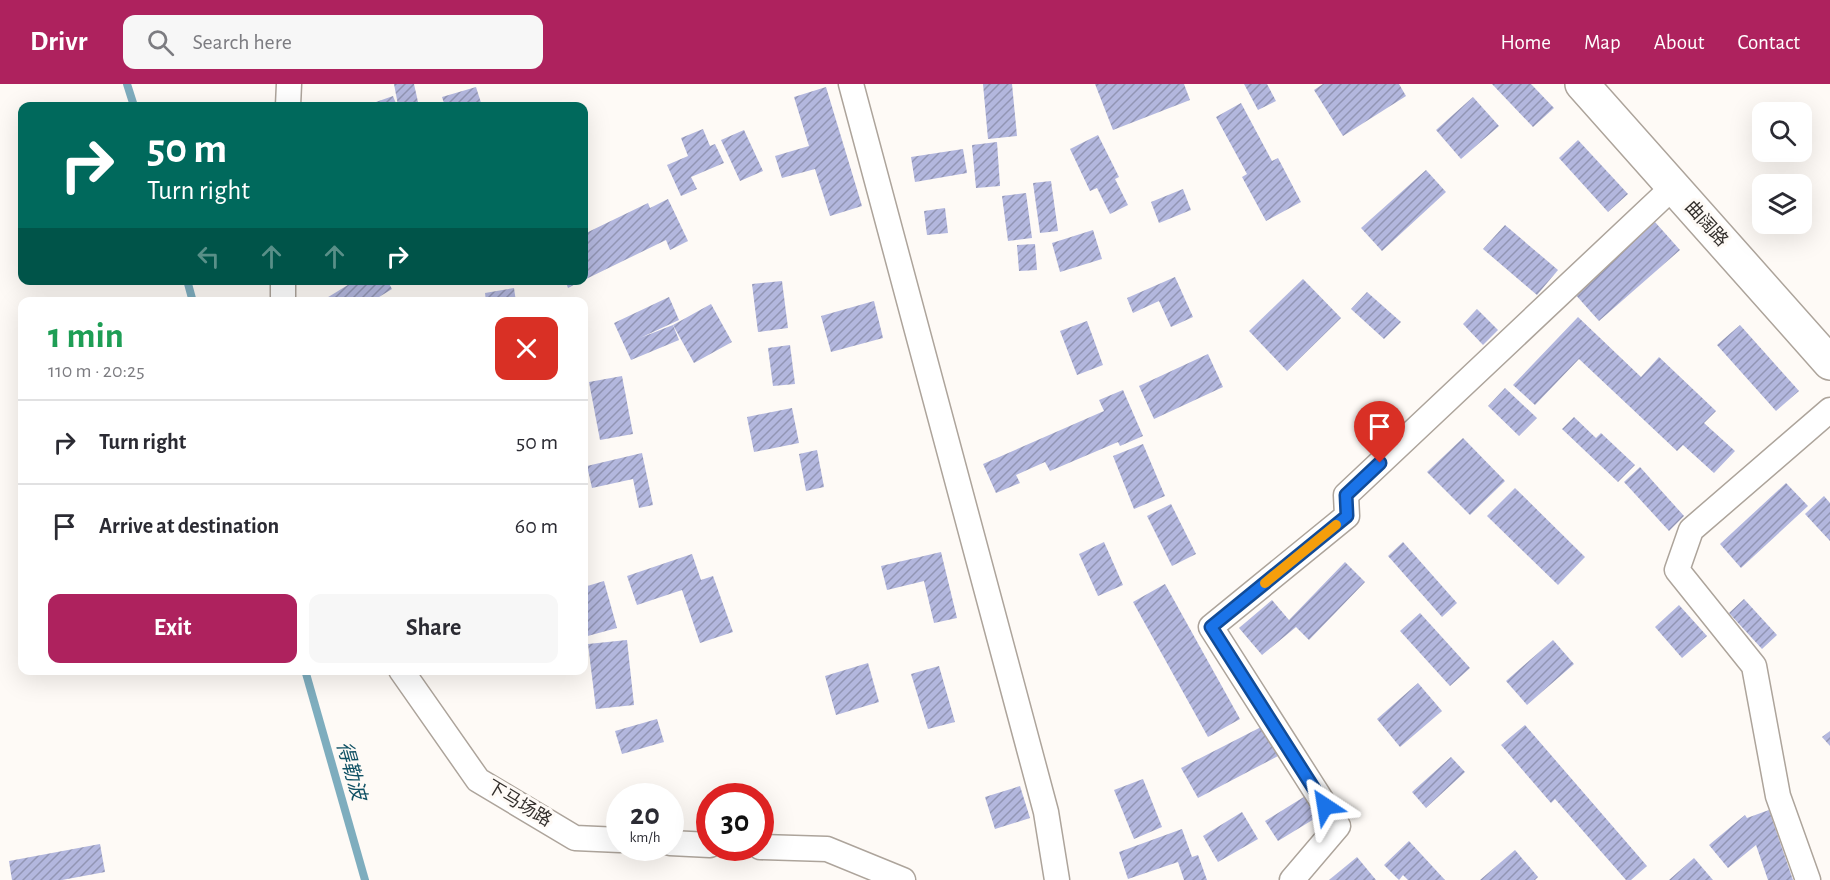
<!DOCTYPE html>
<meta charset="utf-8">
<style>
:root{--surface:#fff;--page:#f7f7f7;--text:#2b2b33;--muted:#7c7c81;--line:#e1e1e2;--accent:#ae225e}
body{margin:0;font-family:"Alegreya Sans","Noto Sans SC",sans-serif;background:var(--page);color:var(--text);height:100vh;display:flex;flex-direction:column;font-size:22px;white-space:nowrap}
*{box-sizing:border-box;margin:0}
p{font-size:20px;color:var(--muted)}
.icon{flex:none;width:33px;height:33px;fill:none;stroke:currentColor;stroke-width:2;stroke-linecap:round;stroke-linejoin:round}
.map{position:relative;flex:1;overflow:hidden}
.drawer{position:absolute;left:18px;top:213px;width:570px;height:378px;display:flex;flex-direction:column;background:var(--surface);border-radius:12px;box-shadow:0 6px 24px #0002}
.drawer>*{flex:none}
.guide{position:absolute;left:18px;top:18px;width:570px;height:183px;border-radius:12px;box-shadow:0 6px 24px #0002;background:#00695c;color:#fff;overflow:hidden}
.buttons{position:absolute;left:1752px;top:18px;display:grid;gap:12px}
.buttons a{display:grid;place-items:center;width:60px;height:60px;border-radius:12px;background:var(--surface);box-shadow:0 6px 24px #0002;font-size:30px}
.speed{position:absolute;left:606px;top:699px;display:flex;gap:12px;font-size:30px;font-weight:700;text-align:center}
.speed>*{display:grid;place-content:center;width:78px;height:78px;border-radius:50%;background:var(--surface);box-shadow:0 6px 24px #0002;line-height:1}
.speed small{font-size:15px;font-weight:400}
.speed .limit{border:9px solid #d22;background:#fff;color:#111}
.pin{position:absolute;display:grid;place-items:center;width:51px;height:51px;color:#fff;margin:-62px -26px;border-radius:50% 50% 50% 0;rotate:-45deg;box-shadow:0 0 6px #0007}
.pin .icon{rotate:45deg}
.me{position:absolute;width:66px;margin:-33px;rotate:327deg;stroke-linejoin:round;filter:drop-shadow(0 0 4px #0008)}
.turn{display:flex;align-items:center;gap:21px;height:126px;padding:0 30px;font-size:27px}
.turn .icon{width:78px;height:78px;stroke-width:2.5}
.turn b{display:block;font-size:42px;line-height:51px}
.lanes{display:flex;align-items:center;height:57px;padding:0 30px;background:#0003;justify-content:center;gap:30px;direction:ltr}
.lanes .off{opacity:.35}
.round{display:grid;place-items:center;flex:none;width:63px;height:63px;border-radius:12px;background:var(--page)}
.head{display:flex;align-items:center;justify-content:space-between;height:102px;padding:0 30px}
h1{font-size:36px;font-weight:700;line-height:45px;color:#1e9e55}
.action{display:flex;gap:12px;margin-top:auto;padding:12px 30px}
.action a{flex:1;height:69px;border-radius:12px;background:var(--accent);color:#fff;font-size:24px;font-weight:700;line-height:69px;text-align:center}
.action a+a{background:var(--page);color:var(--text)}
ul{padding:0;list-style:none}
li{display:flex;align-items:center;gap:18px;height:84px;padding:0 30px;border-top:2px solid var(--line)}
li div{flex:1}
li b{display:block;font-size:22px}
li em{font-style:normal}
header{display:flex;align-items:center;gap:36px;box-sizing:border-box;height:84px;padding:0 30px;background:var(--accent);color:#fff}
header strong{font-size:28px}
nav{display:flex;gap:33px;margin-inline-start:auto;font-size:21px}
.search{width:420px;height:54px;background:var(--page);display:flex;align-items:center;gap:15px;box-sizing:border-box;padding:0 21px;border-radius:12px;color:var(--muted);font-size:22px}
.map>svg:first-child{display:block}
</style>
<header>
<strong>Drivr</strong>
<div class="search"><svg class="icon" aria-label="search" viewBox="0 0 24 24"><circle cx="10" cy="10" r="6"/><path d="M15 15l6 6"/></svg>Search here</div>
<nav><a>Home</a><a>Map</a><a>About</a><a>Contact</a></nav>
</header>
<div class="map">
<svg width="1830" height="796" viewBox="0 0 1830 796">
<defs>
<pattern id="building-hatch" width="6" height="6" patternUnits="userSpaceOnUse" patternTransform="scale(1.5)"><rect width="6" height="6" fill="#b3b7de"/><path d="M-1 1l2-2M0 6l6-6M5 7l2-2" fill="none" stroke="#9295b4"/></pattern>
</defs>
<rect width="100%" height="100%" fill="#fefaf6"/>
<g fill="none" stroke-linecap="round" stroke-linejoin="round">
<g stroke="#7eadbe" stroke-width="8">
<path d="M127 0 134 22"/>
<path d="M187 196 193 218"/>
<path d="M305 586 365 796"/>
</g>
</g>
<g fill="url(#building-hatch)">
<path d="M394 0H414L418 18 398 21Z"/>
<path d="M983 0H1012L1017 52 988 55Z"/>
<path d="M1095 0H1184L1190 16 1113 46Z"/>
<path d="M1244 0H1267L1276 17 1258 26Z"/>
<path d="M1323 0H1399L1406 12 1343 52 1314 6Z"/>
<path d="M1492 0H1531L1554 24 1533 43Z"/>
<path d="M476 3 482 22H445L442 13Z"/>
<path d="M826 3 862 122 830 132 815 85 782 94 775 72 809 62 794 13Z"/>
<path d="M393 12 397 22H377L376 18Z"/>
<path d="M1473 13 1499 42 1461 75 1436 46Z"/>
<path d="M1241 19 1272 77 1278 74 1301 118 1266 137 1242 93 1247 90 1216 33Z"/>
<path d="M703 45 710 62 715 60 724 79 691 93 697 105 681 112 667 81 688 72 681 54Z"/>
<path d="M744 46 763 87 740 97 721 56Z"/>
<path d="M1098 51 1119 93 1115 95 1128 121 1110 130 1097 104 1090 107 1070 65Z"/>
<path d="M1578 56 1628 110 1608 128 1559 74Z"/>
<path d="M997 58 1000 102 976 104 972 61Z"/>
<path d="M963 65 967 89 915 98 911 73Z"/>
<path d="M1426 86 1446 108 1382 167 1361 144Z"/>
<path d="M1051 97 1058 147 1040 149 1033 99Z"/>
<path d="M1183 105 1191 126 1159 139 1151 118Z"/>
<path d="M1026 109 1032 154 1008 157 1002 112Z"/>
<path d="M668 115 688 157 670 166 666 156 584 196V150L648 119 650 124Z"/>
<path d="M945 124 948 149 927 151 924 127Z"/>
<path d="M1655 138 1680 166 1599 237 1574 209Z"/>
<path d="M1505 141 1558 186 1537 211 1483 165Z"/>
<path d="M1093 146 1102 175 1060 188 1052 159Z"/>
<path d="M1035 160 1037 186 1019 187 1017 161Z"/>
<path d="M1175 193 1193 233 1171 243 1159 217 1133 229 1127 214Z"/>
<path d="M1303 195 1341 234 1287 287 1249 247Z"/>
<path d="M356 196H387L392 205 371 218H326L325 215Z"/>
<path d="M565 196H583L568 204Z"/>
<path d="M782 197 788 244 758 248 752 200Z"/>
<path d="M514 204 516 218H486L485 209Z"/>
<path d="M1367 208 1401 238 1384 255 1351 225Z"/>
<path d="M669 213 679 236 640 254 673 241 679 256 631 276 614 239Z"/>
<path d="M874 217 883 254 831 268 821 232Z"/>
<path d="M711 220 732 258 694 279 673 241Z"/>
<path d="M1477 225 1498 246 1483 261 1463 240Z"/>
<path d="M1578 233 1641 293 1659 273 1716 327 1704 339 1735 367 1714 389 1683 361 1677 367 1579 275 1535 321 1513 301Z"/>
<path d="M1087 237 1103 281 1077 291 1060 247Z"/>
<path d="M1740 241 1799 307 1776 327 1717 261Z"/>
<path d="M790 261 795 300 773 302 768 264Z"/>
<path d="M1208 270 1223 303 1154 335 1139 302Z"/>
<path d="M622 292 633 350 600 356 589 298Z"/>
<path d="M1505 304 1537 334 1519 352 1488 322Z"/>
<path d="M1123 306 1143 352 1120 362 1118 358 1050 387 1045 378 1016 391 1020 399 996 409 983 380 1104 327 1099 316Z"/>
<path d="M792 324 799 359 754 368 747 333Z"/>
<path d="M1574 333 1596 354 1601 349 1635 381 1618 398 1562 345Z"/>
<path d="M1463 354 1505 397 1470 431 1427 388Z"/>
<path d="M1143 360 1165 412 1134 425 1113 372Z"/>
<path d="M817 366 824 403 806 407 799 370Z"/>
<path d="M642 369 653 421 639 424 633 395 592 404 587 382Z"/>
<path d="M1640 383 1684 432 1669 447 1624 398Z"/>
<path d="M1786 399 1808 422 1741 484 1720 460Z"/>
<path d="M1515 404 1585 473 1558 501 1487 432Z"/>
<path d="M1824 412 1830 419V457L1805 430Z"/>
<path d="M1171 420 1196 470 1172 482 1147 432Z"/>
<path d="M1104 458 1123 501 1098 512 1079 470Z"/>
<path d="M1403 458 1457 519 1442 533 1388 472Z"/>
<path d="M941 468 957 534 934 539 924 497 887 506 881 482Z"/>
<path d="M692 470 701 496 713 492 733 548 700 559 682 506 637 521 627 492Z"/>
<path d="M1345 478 1365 498 1309 556 1296 543 1262 571 1239 544 1272 516 1289 536Z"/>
<path d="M604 497 617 544 584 553V503Z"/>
<path d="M1165 500 1240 635 1208 653 1133 518Z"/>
<path d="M1744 515 1777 551 1762 565 1729 529Z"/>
<path d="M1679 521 1707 552 1682 574 1655 543Z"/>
<path d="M1420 529 1470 584 1450 602 1400 547Z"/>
<path d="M627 556 634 621 596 625 588 560Z"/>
<path d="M1553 556 1574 580 1527 621 1506 597Z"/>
<path d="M868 579 879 618 836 631 825 592Z"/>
<path d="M939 582 955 638 928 645 911 590Z"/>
<path d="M1418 599 1442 627 1400 663 1377 635Z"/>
<path d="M657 635 664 658 622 670 615 647Z"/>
<path d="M1265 641 1280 671 1198 714 1181 684Z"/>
<path d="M1525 641 1647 782 1631 796H1626L1555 715 1551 719 1501 661Z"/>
<path d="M1830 647V662L1822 653Z"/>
<path d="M1451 673 1465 688 1426 724 1412 708Z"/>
<path d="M1143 695 1162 743 1134 755 1114 706Z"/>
<path d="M1020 702 1030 734 995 745 985 713Z"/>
<path d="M1307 711 1319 732 1278 757 1265 737Z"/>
<path d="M1769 726 1793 796H1768L1756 761 1728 784 1709 761 1745 731 1747 734Z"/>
<path d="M1242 728 1258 755 1218 778 1203 752Z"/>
<path d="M1182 745 1192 773 1198 771 1207 796H1184L1178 778 1128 795 1119 768Z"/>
<path d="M1409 757 1445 796H1408L1403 791 1399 796 1384 781Z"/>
<path d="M100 760 105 788 62 796H12L9 777Z"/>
<path d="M1515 766 1538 793 1535 796H1480Z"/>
<path d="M1357 773 1376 796H1329Z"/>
<path d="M1694 774 1713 796H1669Z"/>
</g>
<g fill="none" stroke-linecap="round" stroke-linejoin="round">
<g stroke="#ada49b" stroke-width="27">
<g id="street">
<path d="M851 0 1046 728 1057 796"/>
<path d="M288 22 289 0"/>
<path d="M283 218V196"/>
<path d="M401 586 478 696 575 754 620 756"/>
<path d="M670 759 710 761"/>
<path d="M760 763 827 765 903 796"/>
<path d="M1292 796 1338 742 1211 543 1347 432 1346 411 1673 103"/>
<path d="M1808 796 1778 712 1754 582 1677 486 1691 446 1830 326"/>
</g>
</g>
<g stroke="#ada49b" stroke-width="36">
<path id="secondary" d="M1582 0 1830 279"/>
</g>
<use href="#street" stroke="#fff" stroke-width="24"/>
<use href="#secondary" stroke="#fff" stroke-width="33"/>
</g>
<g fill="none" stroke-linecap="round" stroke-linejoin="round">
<g stroke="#114b97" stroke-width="15">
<path id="route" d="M1325 722 1211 543 1347 432 1346 411 1380 379"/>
</g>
<use href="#route" stroke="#1a73e8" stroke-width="10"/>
<path stroke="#f59e0b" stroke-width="10" d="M1265 499 1336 441"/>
</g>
<g text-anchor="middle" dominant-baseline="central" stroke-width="6" stroke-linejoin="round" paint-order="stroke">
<g font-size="18" fill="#332f2c" stroke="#fefaf6">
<text transform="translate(1706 140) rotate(48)">曲阔路</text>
<text transform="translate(519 720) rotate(31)">下马场路</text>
</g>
<g font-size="20" font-style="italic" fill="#105164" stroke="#fefaf6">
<text transform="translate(351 687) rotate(74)">得勒波</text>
</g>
</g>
</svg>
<div class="buttons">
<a><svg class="icon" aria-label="search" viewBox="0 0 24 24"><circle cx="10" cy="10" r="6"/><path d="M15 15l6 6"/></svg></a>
<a><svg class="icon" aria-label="layers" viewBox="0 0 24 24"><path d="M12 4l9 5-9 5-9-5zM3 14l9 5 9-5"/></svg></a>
</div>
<div class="speed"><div>20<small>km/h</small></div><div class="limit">30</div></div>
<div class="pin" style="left:1380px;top:379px;background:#d93025"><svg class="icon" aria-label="arrive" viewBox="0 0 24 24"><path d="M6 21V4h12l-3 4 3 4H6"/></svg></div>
<svg class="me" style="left:1325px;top:722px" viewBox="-20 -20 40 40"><path d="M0-17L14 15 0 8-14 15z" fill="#1a73e8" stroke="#fff" stroke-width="4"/></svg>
<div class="guide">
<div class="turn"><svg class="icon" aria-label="right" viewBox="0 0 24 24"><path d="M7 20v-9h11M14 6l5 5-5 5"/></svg><div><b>50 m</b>Turn right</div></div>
<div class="lanes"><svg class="icon off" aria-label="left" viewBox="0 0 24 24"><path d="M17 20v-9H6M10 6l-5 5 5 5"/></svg><svg class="icon off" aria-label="ahead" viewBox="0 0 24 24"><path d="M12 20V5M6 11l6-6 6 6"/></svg><svg class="icon off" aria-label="ahead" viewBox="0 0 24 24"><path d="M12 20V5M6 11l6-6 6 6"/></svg><svg class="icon" aria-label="right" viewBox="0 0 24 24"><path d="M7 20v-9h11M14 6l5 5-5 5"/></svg></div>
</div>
<section class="drawer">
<div class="head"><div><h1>1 min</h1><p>110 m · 20:25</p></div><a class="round" style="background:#d93025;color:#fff"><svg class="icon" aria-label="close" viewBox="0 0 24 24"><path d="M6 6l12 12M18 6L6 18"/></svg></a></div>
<ul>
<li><svg class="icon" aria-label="right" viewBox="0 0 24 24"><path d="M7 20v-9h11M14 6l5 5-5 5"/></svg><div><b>Turn right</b></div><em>50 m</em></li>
<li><svg class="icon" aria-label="arrive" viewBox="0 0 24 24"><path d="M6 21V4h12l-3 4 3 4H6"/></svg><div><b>Arrive at destination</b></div><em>60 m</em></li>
</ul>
<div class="action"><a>Exit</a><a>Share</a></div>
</section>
</div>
